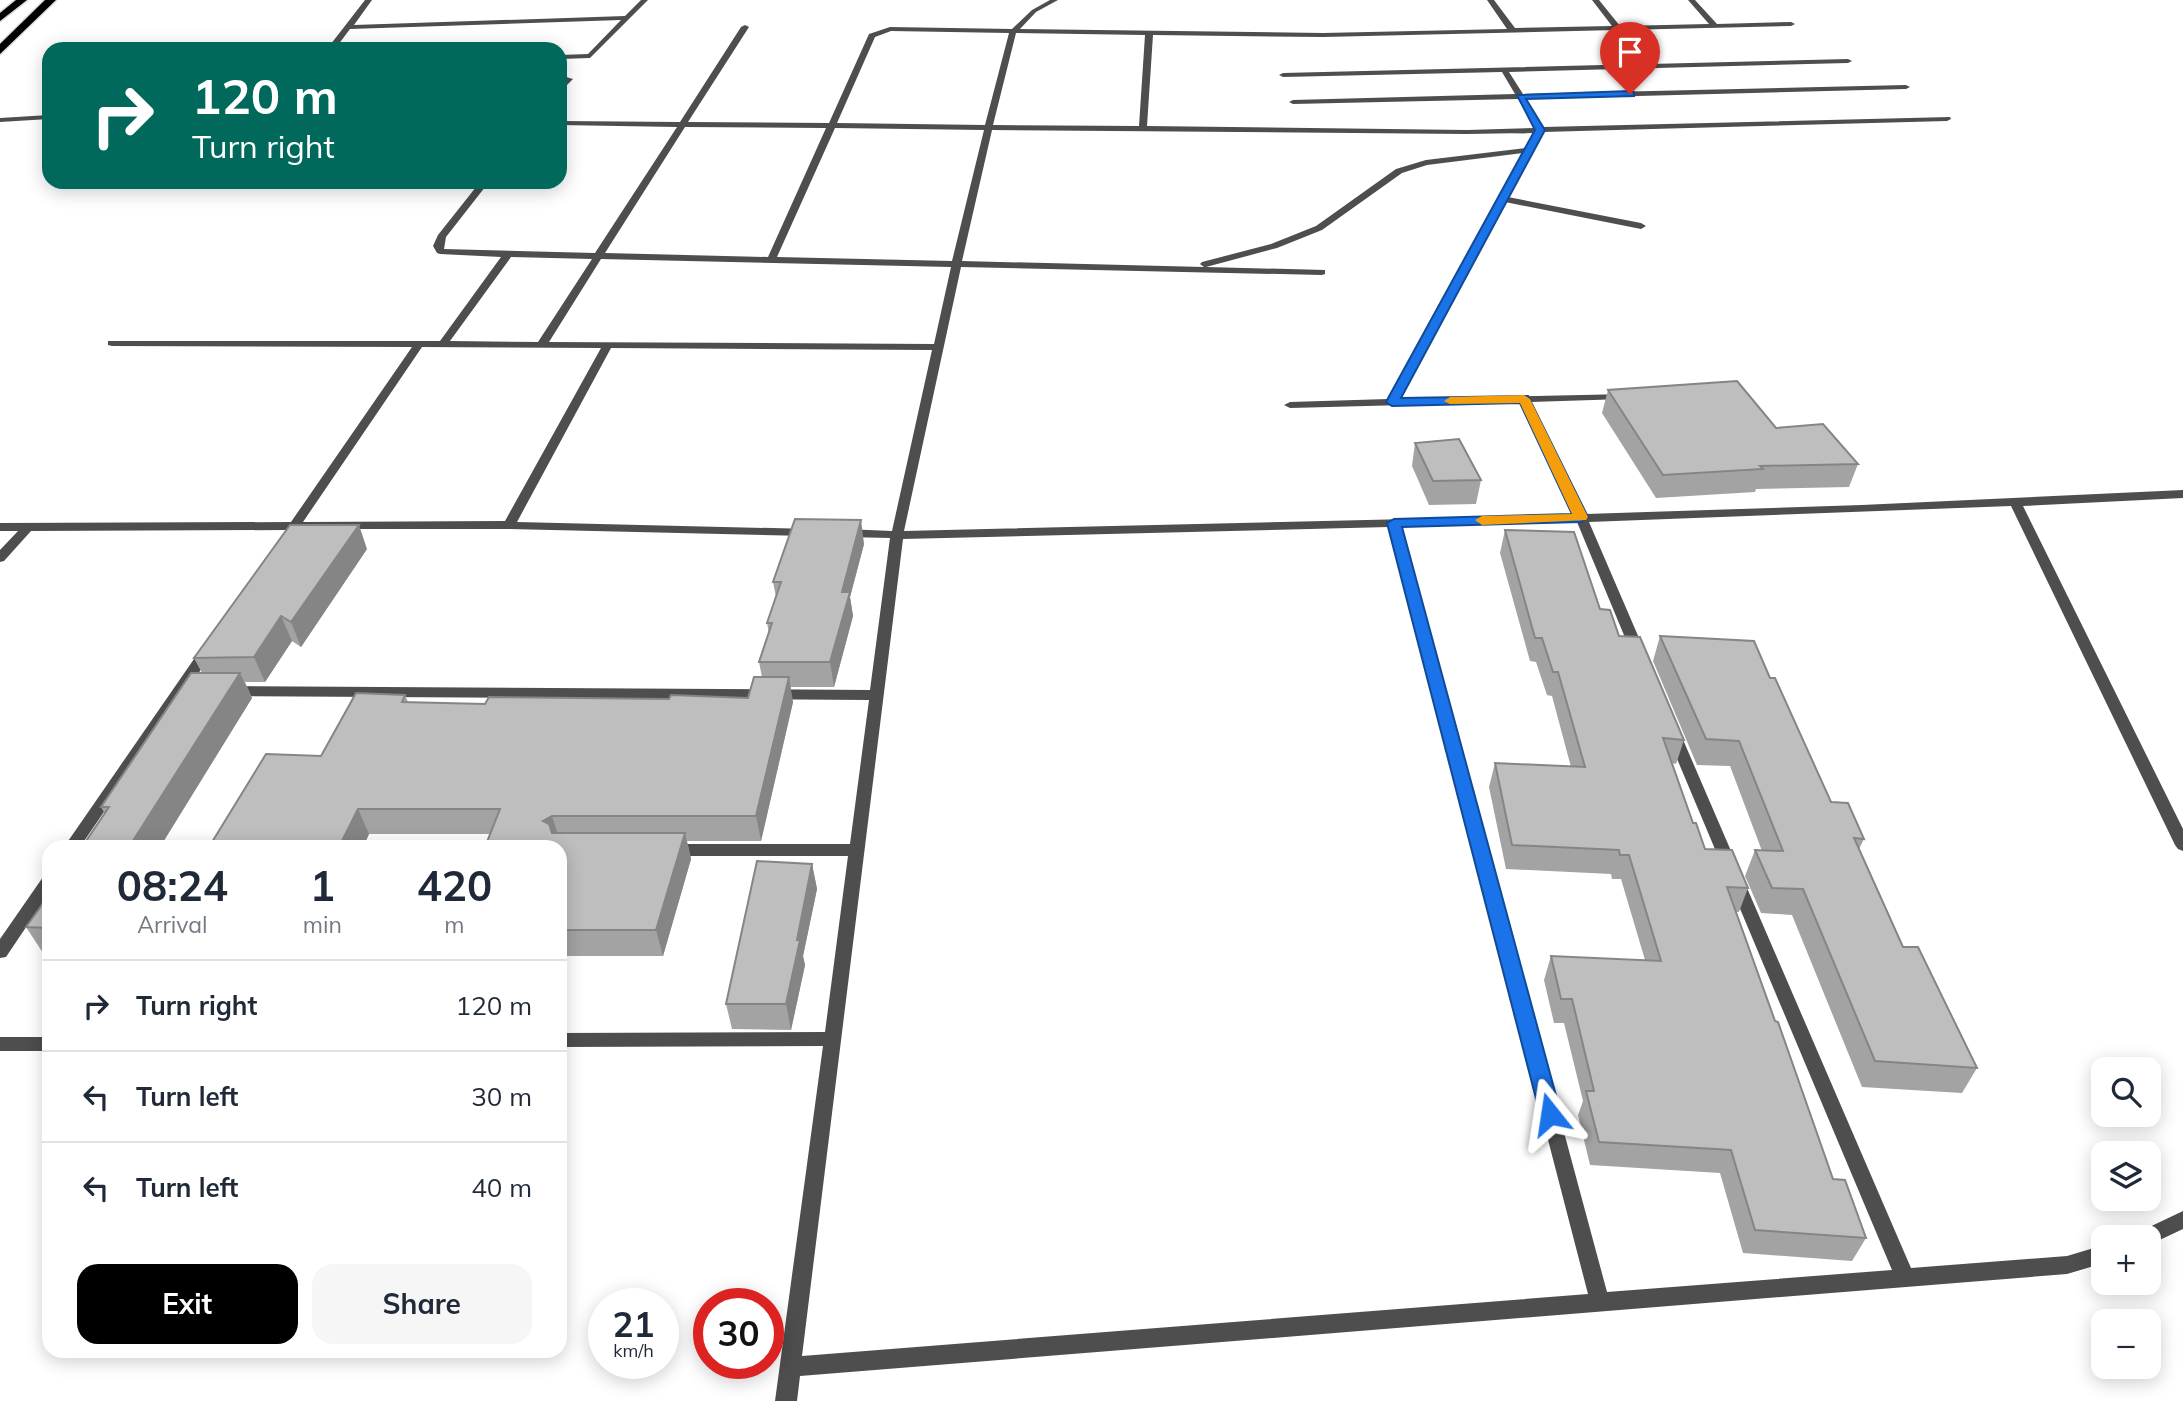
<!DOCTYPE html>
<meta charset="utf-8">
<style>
:root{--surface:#fff;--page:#f6f6f7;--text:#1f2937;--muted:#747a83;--line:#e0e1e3;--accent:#000}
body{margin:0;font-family:Mulish,sans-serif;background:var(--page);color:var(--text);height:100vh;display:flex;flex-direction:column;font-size:26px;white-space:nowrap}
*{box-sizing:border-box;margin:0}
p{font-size:23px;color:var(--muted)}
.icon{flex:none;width:38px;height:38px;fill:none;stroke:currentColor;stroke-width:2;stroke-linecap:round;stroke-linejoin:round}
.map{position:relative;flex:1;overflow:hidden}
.side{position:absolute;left:42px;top:840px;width:525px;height:518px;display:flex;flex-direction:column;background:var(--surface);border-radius:21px;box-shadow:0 4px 18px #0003}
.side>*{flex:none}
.guide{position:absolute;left:42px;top:42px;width:525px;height:147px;border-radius:21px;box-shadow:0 4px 18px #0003;background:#00695c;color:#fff;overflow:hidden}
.fabs{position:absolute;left:2091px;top:1057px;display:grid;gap:14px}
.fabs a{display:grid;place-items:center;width:70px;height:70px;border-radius:14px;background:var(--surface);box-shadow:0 4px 18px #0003;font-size:35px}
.speed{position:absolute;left:588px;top:1288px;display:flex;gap:14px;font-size:35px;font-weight:700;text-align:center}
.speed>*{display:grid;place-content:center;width:91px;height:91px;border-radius:50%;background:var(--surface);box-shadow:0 4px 18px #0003;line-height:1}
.speed small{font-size:18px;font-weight:400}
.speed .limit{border:10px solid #d22;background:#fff;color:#111}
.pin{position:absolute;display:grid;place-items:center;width:60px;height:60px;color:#fff;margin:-72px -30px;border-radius:50% 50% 50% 0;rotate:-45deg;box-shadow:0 0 7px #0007}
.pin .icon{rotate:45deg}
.me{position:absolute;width:77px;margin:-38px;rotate:345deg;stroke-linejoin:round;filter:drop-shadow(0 0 5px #0008)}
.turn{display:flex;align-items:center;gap:24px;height:147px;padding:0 35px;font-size:32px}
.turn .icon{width:91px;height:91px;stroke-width:2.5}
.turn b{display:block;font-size:49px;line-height:60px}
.eta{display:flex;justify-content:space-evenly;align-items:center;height:119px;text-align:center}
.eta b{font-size:42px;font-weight:700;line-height:49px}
.action{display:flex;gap:14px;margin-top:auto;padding:14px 35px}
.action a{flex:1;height:80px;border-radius:21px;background:var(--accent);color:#fff;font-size:28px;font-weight:700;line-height:80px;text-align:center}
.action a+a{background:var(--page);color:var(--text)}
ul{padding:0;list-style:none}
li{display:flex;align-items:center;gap:21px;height:91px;padding:0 35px;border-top:2px solid var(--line)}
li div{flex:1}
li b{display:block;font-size:26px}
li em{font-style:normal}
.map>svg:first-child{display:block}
</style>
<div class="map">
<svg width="2183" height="1401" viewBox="0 0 2183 1401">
<rect width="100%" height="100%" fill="#fff"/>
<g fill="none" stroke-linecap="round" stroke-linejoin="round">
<g stroke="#dbdbdb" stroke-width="3">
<g id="highway">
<path d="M16 0H27L0 21V13Z"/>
<path d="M45 0H56L0 54V44Z"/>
</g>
</g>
<g fill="#4e4e4e" fill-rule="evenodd">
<path d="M365 0H372L354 25 625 16 641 0H648L590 58 560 59V55L588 54 621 20 350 29 335 49H327Z"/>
<path d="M1050 0H1058L1036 12 1020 29 1323 33 1507 29 1487 0H1494L1515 28 1612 26 1592 0H1599L1620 26 1709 24 1688 0H1695L1717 24 1791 22 1795 24 1791 26 1623 30 1650 64 1848 59 1852 61 1848 63 1509 72 1523 94 1906 85 1910 87 1906 89 1525 99 1543 127 1950 117 1951 119 1947 121 1543 132 1508 197 1641 223 1646 226 1641 229 1505 202 1399 399 1628 394V398L1624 399 1531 402 1586 514 1862 505 2183 490V498L2023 506 2183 829V851L2178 849 2175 845 2011 506 1589 522 1645 652 1638 656 1631 652 1577 522 1401 527 1607 1292 1892 1270 1667 735 1674 730 1681 735 1911 1268 2067 1256 2104 1245V1263L2067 1274 800 1376 797 1401H775L823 1046 560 1047V1033L825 1032 848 856H670L665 854 662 850 665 846 670 844H850L869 700 230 696 223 691 230 686 870 690 890 538 845 537 839 533 845 529 892 531 932 350 611 348 517 522 811 529 813 532 807 536 509 529H298L292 533 286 530 31 531 4 561 0 562V550L18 531H0V523L291 522 412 347 112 346 108 345V341H440L501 257 440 254 437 253 433 246 438 235 480 182H489L446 237 444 249 595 253 677 127 560 125V121L680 122 741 27 745 25 749 27 688 122 829 123 869 34 890 27 1012 29 1032 10ZM1616 30 1642 64 1283 73 1279 75 1283 77 1502 72 1515 94 1293 100 1289 102 1293 104 1518 99 1535 128 1467 130 1147 126 1153 35 1323 37ZM891 31 1009 33 985 125 837 123 875 37ZM1016 33 1145 35 1139 126 993 125ZM685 127 826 128 768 257 605 253ZM835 128 984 130 952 261 777 257ZM992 130 1467 134 1534 133 1526 148 1426 160 1396 169 1316 226 1271 244 1202 262 1200 264 1204 267 962 261ZM1523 153 1388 399 1290 402 1284 405 1290 408 1520 402 1574 515 904 531 961 267 1322 275 1325 274V270L1206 267 1277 248 1322 230 1402 173 1427 165ZM511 257 592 259 538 342 450 341ZM601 259 951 267 934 344 549 342ZM422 347 601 348 505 521 303 522ZM1389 527 1588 1294 802 1356 903 539Z"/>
<path d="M566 77 573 79 560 92V85Z"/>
<path d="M49 115V119L0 122V118Z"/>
<path d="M208 645 215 649 80 847H64L203 646Z"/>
<path d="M49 875V893L6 957 0 958V939L43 877Z"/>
<rect x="0" y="1037" width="49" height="14"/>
<path d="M2183 1211V1229L2149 1245V1237H2138L2141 1231Z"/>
</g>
<use href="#highway" fill="#000" fill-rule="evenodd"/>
</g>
<g fill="#a3a3a3">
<path d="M1608 390 1776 428 1858 464 1849 487 1756 489 1755 492 1656 498 1602 413Z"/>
<path d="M1415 443 1481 480 1476 504 1429 505 1412 466Z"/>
<path d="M1505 530 1600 609 1619 636 1684 740 1676 764 1672 763 1693 823 1705 849 1748 888 1739 912H1736L1833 1179 1866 1238 1852 1261 1743 1253 1720 1173 1590 1165 1578 1115 1583 1101 1564 1023H1554L1544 980 1551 956 1645 960 1621 879H1612L1611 874 1506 869 1489 787 1495 763 1571 767 1552 696 1547 695 1536 662 1530 661 1500 553Z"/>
<path d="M864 544 850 597 853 616 834 687H790L793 702 761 841H687L691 859 663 956H560V847L490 834H369L363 847H209L321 756 405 695 408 702 485 704 748 698 762 677 759 662 769 633 767 623 776 597 773 582Z"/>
<path d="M367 549 301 647 292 641 265 682H245L252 698 160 847H82L105 814 101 807 202 673 194 658Z"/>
<path d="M1660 636 1770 678 1831 802 1864 839 1859 849 1903 947 1977 1068 1962 1093 1862 1087 1792 915 1761 913 1745 876 1755 850 1762 851 1730 766 1697 765 1653 661Z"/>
<path d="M812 864 817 889 803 956 805 965 791 1030 732 1029 726 1004Z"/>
<path d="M49 895V953H43L26 927Z"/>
</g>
<g fill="#858585">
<path d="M861 520 864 544 850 597 853 616 834 687 830 662 842 592Z"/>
<path d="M359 525 367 549 301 647 291 622Z"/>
<path d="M281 616 292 641 265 682 254 657Z"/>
<path d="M240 673 252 698 160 847H129Z"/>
<path d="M789 677 793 702 761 841 756 816Z"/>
<path d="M358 809 369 834 363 847H339Z"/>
<path d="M552 816 560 841 556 844 543 821Z"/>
<path d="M685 833 691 859 663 956 656 930Z"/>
<path d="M812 864 817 889 803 956 805 965 791 1030 786 1004 797 940Z"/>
</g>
<g fill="#bebebe" stroke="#858585" stroke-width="2">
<path d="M1737 381 1776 428 1823 424 1858 464 1760 466 1763 469 1663 475 1608 390Z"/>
<path d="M1459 439 1481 480 1433 481 1415 443Z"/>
<path d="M795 519 861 520 842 592H850L830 662H759L772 623H767L781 582H773Z"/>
<path d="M290 525H359L291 622 281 616 254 657 194 658Z"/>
<path d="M1505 530 1574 532 1600 609 1610 610 1619 636 1640 637 1684 740 1663 738 1693 823H1696L1705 849 1732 850 1748 888 1727 887 1775 1021 1778 1022 1833 1179 1845 1180 1866 1238 1755 1230 1731 1150 1599 1142 1586 1091H1594L1572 999H1561L1551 956 1661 961 1629 855H1620L1619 850 1512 845 1495 763 1585 767 1558 672H1553L1542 638H1535Z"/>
<path d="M1660 636 1754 641 1770 678H1775L1831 802 1848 803 1864 839 1854 838 1903 947H1918L1977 1068 1875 1061 1803 889 1772 888 1755 850 1783 851 1739 741 1706 739Z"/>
<path d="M191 673H240L129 847H82L109 807H101Z"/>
<path d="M754 677H789L756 816H552L543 821 549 824 552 833H685L656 930H560V847H485L500 809H358L339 847H209L266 754 321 756 356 693 405 695 402 702 485 704 489 697 669 699 671 695 748 698Z"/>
<path d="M757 861 812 864 797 940H800L786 1004H726Z"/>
<path d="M49 895V928L26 927Z"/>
</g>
<path fill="#1a73e8" stroke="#114b97" stroke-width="2" d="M1630 91 1634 92V96L1526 99 1545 130 1401 398 1528 396 1588 517 1581 522 1402 527 1561 1114 1558 1120 1550 1123 1543 1120 1540 1114 1387 523 1394 519 1572 514 1520 403 1392 406 1386 402 1535 130 1517 95Z"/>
<path fill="#f59e0b" d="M1524 395 1530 399 1588 517 1586 520 1482 525 1475 520 1482 516 1572 514 1520 403 1450 404 1444 401 1450 397Z"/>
</svg>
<div class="fabs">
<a><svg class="icon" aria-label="search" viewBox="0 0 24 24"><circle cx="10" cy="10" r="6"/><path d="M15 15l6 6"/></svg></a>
<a><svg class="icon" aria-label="layers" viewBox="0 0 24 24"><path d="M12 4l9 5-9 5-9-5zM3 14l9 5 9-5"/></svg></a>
<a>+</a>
<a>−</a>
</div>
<div class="speed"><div>21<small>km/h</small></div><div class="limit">30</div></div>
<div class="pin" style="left:1630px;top:94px;background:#d93025"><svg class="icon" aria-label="arrive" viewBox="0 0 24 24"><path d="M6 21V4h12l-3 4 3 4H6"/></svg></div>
<svg class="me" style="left:1550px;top:1114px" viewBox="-20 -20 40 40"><path d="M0-17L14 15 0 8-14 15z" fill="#1a73e8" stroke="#fff" stroke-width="4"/></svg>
<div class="guide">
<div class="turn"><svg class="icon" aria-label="right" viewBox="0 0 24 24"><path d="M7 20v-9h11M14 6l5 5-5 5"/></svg><div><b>120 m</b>Turn right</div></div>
</div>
<section class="side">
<div class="eta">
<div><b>08:24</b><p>Arrival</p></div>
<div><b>1</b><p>min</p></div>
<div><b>420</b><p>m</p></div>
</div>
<ul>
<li><svg class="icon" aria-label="right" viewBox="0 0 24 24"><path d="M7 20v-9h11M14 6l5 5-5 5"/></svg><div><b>Turn right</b></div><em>120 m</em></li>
<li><svg class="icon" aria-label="left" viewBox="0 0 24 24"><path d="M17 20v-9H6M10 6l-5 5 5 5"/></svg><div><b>Turn left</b></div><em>30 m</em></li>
<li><svg class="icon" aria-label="left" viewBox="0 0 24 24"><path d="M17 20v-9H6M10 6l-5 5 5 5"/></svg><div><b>Turn left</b></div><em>40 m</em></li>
</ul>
<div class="action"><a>Exit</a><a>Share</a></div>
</section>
</div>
